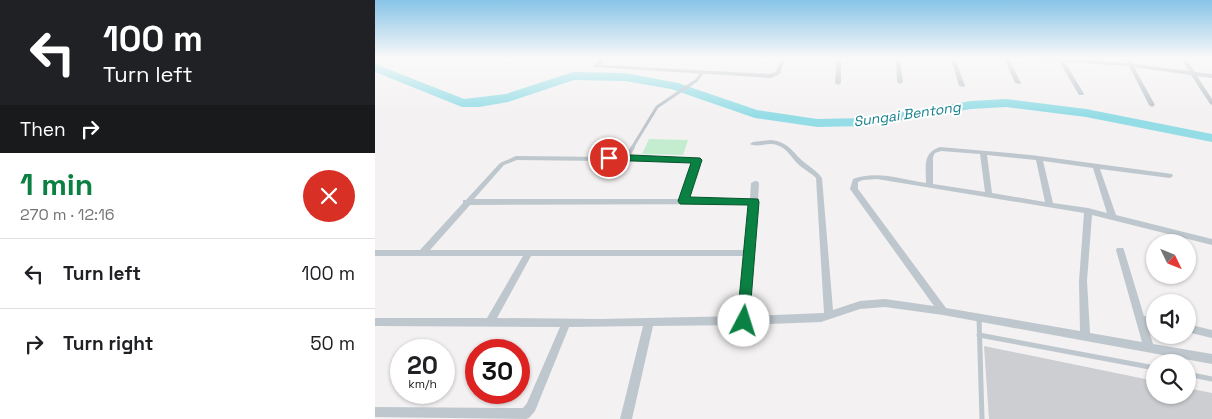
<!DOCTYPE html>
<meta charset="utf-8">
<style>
:root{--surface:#fff;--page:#f6f6f6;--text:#202124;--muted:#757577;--line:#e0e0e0;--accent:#0b8043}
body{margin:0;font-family:"Space Grotesk",sans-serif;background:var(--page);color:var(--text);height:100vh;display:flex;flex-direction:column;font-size:19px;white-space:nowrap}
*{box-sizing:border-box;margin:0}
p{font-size:16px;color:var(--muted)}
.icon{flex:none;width:28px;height:28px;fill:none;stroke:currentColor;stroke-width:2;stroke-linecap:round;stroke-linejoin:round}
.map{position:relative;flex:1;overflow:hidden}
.details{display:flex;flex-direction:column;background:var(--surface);width:375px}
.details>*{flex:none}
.banner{background:#202124;color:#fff;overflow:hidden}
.needle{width:32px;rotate:133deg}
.controls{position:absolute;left:771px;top:234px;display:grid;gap:10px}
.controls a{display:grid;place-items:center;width:50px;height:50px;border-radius:50%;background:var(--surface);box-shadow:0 1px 4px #0004;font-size:25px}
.speed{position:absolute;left:15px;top:339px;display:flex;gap:10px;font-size:25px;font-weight:700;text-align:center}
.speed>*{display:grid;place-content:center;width:65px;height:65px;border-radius:50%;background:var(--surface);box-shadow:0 1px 4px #0004;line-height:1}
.speed small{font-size:12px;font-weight:400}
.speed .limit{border:8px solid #d22;background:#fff;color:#111}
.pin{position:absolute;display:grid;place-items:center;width:42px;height:42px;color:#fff;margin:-21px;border:2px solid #fff;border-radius:50%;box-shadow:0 1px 5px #0007}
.me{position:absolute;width:55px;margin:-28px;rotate:5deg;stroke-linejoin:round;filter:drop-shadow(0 0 4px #0008)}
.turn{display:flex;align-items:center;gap:18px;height:105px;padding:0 20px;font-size:22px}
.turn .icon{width:65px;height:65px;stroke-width:2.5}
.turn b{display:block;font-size:35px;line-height:42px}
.then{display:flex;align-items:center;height:48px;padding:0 20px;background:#0003;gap:10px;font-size:19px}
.round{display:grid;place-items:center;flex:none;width:52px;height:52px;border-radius:26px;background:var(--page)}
.overview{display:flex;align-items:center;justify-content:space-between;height:85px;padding:0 20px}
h1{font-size:30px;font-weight:700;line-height:38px;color:var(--accent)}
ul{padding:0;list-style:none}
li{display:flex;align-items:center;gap:15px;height:70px;padding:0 20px;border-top:1px solid var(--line)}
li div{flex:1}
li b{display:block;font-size:19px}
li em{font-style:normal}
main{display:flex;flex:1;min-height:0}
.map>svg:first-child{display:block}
</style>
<main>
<section class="details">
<div class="banner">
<div class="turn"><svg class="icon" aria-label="left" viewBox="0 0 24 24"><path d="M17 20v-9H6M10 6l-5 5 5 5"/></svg><div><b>100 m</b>Turn left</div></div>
<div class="then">Then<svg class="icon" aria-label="right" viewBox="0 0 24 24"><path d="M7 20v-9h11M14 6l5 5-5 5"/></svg></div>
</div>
<div class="overview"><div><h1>1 min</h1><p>270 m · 12:16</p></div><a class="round" style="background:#d93025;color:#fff"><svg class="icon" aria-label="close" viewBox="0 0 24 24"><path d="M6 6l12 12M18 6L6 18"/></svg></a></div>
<ul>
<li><svg class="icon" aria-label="left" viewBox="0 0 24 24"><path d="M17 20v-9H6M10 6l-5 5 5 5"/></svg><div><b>Turn left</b></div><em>100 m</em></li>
<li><svg class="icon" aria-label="right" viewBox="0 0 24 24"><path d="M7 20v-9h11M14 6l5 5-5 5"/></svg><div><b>Turn right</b></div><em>50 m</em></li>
</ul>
</section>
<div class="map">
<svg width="837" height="419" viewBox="0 0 837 419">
<rect width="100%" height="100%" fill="#f3f1f2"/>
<path fill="#c4edd0" d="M274 139 313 140 308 155 267 154Z"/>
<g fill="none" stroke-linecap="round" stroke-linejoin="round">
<path fill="#95dde6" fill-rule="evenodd" d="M0 64 89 99 131 94 198 72 250 73 303 83 382 110 442 119 492 118 596 101 631 99 711 109 837 134V142L711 117 631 107 596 109 492 126 442 127 380 118 296 89 250 81 199 80 133 102 104 107H87L0 72Z"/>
</g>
<path fill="#ccced2" d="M609 346 780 381V395H812V388L837 393V419H614Z"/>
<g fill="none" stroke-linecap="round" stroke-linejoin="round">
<path stroke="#bec7cd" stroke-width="3" d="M257 148 282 107 322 80 327 73"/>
<path stroke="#bec7cd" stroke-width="4" d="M252 157 258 147"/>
<g stroke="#bec7cd" stroke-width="5">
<path d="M604 317 607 419"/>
<path d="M604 335 780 368"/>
<path d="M812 374 837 379"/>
</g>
<g fill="#bec7cd" fill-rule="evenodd">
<path d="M226 58H230L226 65 395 74 401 72 406 58H410L405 74 396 78 220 67 219 66Z"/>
<path d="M462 58H466V83L463 85 460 83Z"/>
<path d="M521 58H525L528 82 525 84 522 82Z"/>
<path d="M576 58H580L590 86 589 87 584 86Z"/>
<path d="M629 58H633L646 83 645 84 640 83Z"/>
<path d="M656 58H676L752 63 750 58H754L758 64 814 71 806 58H810L820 72 837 74V78L822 76 837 99V105L835 104 816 75 759 67 780 105 777 107 774 105 754 66 690 62 709 94 708 95H704L684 61 658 59Z"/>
<path d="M396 140C414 142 417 152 429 162 436 168 442 171 447 178L458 310 485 301 510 299 559 306 475 189 478 179C500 170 527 179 551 183 551 167 547 153 565 147L656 155 797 174 798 176 795 178 725 169 741 215 837 239V245L717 215 712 281 715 333 767 342 741 250 742 248H748L749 250 769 316 780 318V326L772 324 778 344 837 354V364L568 315 510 307 485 309 446 322 369 325 278 326 257 419H245L268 326 194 327 160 411 154 418 151 419 0 417V407L148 408 152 403 185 327 0 326V318H112L148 256H0V250H45L88 203V200H91L125 163 141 156 322 158 325 160 313 199H375L376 183 380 181H382L384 183 383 201 374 316 449 313 441 178C436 173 430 170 425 166 417 159 412 148 402 145 393 142 382 148 375 144L378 142ZM566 151 605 154 610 192 558 184V157L560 153ZM612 155 661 160 670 202 617 193ZM142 160 318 162 306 199H99L129 165ZM668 161 718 168 732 213 713 208 678 203ZM502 179 709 213 704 281 705 331 571 308 483 189V182L488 180ZM375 204 371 250H55L95 205ZM156 256H370L365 316 226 319 122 318Z"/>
<path d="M812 324 837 330V338L812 332Z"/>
</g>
</g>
<linearGradient id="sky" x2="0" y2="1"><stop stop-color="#87c4e7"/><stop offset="0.5" stop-color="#faf9f9"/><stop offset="1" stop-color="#faf9f9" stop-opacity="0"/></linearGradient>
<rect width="837" height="116" fill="url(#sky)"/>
<path fill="#0b8043" stroke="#07532c" d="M234 154 325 158 327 160 315 197 383 199 384 202 374 325 369 327 364 325 362 321 373 205 305 204 303 201 316 163 230 160V155Z"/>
<g text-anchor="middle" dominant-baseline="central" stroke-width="4" stroke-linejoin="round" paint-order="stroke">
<g font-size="14" font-style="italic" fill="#17808d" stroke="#fff">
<text transform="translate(532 114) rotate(-8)">Sungai Bentong</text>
</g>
</g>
</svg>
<div class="controls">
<a><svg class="needle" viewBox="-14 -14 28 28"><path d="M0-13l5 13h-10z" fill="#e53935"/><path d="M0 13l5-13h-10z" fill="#757577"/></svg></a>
<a><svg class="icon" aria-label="sound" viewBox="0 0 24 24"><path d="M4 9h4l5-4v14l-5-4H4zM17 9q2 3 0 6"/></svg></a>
<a><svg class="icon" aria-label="search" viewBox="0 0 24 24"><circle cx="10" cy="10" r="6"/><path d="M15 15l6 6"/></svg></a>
</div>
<div class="speed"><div>20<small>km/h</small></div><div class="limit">30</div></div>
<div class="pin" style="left:234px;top:158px;background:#d93025"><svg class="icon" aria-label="arrive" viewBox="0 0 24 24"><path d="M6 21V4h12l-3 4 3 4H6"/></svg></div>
<svg class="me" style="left:369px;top:321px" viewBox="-20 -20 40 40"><circle r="19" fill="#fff"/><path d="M0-13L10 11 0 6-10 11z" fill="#0b8043"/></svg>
</div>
</main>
